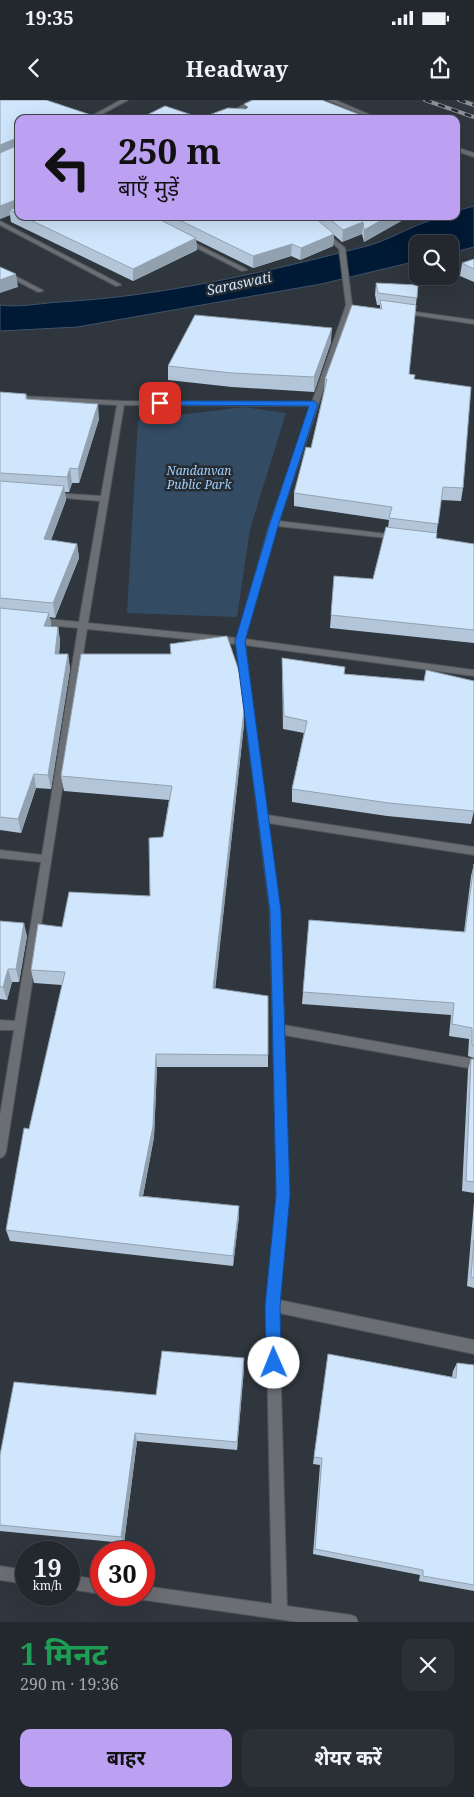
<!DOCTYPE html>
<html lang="hi">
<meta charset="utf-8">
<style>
:root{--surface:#23282e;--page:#2b3036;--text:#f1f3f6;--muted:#a3a6aa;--line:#40444a;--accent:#bca0f2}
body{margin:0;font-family:"Noto Serif","Noto Sans Devanagari",serif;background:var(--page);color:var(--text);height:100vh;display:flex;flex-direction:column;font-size:19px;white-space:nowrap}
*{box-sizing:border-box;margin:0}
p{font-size:16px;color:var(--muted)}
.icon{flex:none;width:28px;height:28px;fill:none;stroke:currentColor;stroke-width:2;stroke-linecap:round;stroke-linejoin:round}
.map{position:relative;height:1522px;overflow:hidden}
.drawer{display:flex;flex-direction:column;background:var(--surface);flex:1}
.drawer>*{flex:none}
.banner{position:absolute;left:15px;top:15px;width:445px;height:105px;border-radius:10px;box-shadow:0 5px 20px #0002,0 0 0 1px var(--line);background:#bca0f2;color:#111;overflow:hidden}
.tools{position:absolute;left:409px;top:135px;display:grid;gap:10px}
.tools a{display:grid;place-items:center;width:50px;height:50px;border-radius:10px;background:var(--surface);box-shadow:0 5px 20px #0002,0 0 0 1px var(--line);font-size:25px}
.speed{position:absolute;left:15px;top:1441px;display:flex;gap:10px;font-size:25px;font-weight:700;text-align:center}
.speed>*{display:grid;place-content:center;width:65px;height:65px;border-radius:50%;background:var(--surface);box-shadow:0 5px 20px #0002,0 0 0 1px var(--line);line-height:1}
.speed small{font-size:12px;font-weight:400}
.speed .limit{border:8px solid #d22;background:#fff;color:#111}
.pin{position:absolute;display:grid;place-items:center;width:42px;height:42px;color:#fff;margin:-21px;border-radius:10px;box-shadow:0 2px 8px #0006}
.me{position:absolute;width:55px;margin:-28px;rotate:359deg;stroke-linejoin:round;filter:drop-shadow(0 0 4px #0008)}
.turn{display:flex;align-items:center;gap:18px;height:105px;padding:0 20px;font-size:22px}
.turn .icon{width:65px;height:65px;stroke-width:2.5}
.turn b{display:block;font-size:35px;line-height:42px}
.round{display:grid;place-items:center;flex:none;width:52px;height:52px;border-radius:10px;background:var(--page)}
.overview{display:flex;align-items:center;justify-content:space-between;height:85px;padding:0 20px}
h1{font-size:30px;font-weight:700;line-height:38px;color:#1e9e55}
.button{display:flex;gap:10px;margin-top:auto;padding:10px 20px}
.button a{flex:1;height:58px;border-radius:10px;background:var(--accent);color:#111;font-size:20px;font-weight:700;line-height:58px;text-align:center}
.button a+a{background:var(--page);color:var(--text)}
.status{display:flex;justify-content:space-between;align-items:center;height:35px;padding:0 25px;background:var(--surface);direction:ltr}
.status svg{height:14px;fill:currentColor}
header{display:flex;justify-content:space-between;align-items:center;height:65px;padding:0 20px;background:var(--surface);font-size:22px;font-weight:700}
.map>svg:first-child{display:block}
</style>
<div class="status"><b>19:35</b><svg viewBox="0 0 49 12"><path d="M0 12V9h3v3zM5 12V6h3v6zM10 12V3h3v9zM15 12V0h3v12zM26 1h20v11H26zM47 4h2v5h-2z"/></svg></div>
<header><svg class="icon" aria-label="back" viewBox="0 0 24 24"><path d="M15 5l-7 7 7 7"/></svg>Headway<svg class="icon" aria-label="share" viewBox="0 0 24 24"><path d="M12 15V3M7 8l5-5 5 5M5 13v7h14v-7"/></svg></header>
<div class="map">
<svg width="474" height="1522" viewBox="0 0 474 1522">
<rect width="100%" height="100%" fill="#2f363d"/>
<path fill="#334c64" d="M244 307 286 313 250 429 237 517 127 513 138 320Z"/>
<path fill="#001934" stroke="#405368" d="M474 106V147L450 153V144H418L417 161 321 184 77 227 0 231V205C20 208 40 203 60 202 164 196 266 172 367 146 397 138 425 116 456 116V111Z"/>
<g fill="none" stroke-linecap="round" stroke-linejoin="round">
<g stroke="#4d545a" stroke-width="2">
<g id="minor">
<path d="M121 0H128L93 19H86Z"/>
<path d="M252 0H259L224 19H218Z"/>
<path d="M327 0H335L380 19H373Z"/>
<path d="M456 47 474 53V57L456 51Z"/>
<path d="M0 121 120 184 121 185 116 186 0 125Z"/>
<path d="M322 132H326L345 148 352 205 279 421 396 435 400 437 396 439 277 426 245 539 474 570V576L245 545 267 715 474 747V755L268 723 280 811 284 925 474 959V969L284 935 289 1095 279 1200 474 1240V1254L279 1213 287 1506 351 1515 356 1517 358 1522H298L144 1500 139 1498 138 1495H144V1486L272 1504 266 1205 277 1095 270 811 236 544 87 529 6 1052 4 1056 0 1058V1015L14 930H0V920L15 921 41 762 0 758V750L42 755 78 528 38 524 34 521 38 518 79 522 100 401 53 397 49 395 53 393 101 396 117 305 0 299V295L121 301 312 302 346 205 339 149 322 134ZM124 305 311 306 270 423 237 538 88 523Z"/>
<path d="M185 138 246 169 247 170 242 171 183 141 182 140Z"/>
<path d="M0 168 42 190 43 191 38 192 0 172Z"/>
<path d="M402 210 474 220V224L400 213V211Z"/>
<path d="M0 1466 26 1470V1484L0 1480Z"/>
<path d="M69 1475 101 1480V1494L69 1489Z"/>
</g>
</g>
<use href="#minor" fill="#6b6e72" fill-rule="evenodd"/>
<g stroke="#8c9297" stroke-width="4">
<g id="rail">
<path d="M425 0 474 17"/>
<path d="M459 0 474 5"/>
</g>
</g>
<use href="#rail" stroke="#252c33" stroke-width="2.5" stroke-dasharray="7" stroke-linecap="butt"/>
</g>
<g fill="#b3c6d9">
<path d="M19 19V116H410L364 142 362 134 342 142 334 135 333 146 300 160 291 156 253 168 196 140 197 150 133 181 11 122 10 115 0 119Z"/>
<path d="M474 159V182L460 176 462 163Z"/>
<path d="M376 183 418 185 409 274 414 279 463 388 461 401 441 400 436 438 474 444V543L330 528 334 476 373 479 388 428 389 420 294 406V393L311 348 324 291 325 279 380 209V205H377L375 195Z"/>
<path d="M331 242 314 292 232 287 168 280V266Z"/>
<path d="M0 292 26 294 27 299 99 319 79 383H72L69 392H65L66 400 51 440 77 444 79 458 55 518 50 517 51 526 58 527 60 541 59 554H68L70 569 51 689 36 688 21 733 0 730Z"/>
<path d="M170 544 244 624 215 888 268 955V967H157L154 1037 143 1096 239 1106V1116L233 1166 10 1141 6 1130 62 885 34 883 31 870 150 796 163 737 169 700 64 691 61 676 171 554Z"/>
<path d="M282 558 345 574 424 581 474 711 471 724 387 716 292 702V689L304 633 283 629 282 571Z"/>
<path d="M474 764V958L468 956 469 939 449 936 451 915 302 904 309 820 464 832 471 776Z"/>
<path d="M0 821 27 836 19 882H12L7 900 0 899Z"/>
<path d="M471 959H474V1093L462 1091 468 970Z"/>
<path d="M474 1102V1188L467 1186Z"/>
<path d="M328 1254 452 1277 453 1271 457 1263 474 1265V1491L419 1481 420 1475 313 1454 320 1365 313 1364Z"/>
<path d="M244 1268 237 1350 137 1341 124 1443 0 1431V1355L156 1295Z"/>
</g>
<g fill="#92a1b0">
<path d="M17 38 18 49 0 57V45Z"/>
<path d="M18 99 19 106 10 110V115L0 119V106Z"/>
<path d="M389 116H410L364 142V130Z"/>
<path d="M363 122 362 134 342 142 343 130Z"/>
<path d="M334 134 333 146 300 160 301 148Z"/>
<path d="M196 138 197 150 133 181V169Z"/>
<path d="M292 144 291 156 253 168V156Z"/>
<path d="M16 174 18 187 0 193V180Z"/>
<path d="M332 228 331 242 314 292V277Z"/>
<path d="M98 304 99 319 79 383 78 369Z"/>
<path d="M70 368 72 383 69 392 67 377Z"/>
<path d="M64 386 66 400 46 453 44 439Z"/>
<path d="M77 444 79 458 55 518 53 503Z"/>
<path d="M49 513 51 527 44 526Z"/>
<path d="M58 527 60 541 58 569 55 554Z"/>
<path d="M68 554 70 569 51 689 48 675Z"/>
<path d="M244 610V624L214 901 213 888Z"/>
<path d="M34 674 36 688 21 733 18 719Z"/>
<path d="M24 823 27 836 19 882 16 869Z"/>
<path d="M8 869 12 882 7 900 3 887Z"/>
<path d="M156 954 157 967 154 1037 141 1106 139 1096Z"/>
<path d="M239 1106V1116L233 1166V1156Z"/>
<path d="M244 1258V1268L237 1350V1342Z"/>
<path d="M135 1333 137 1341 124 1443 121 1437Z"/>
</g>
<g fill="#d0e6fc" stroke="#92a1b0">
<path d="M0 0H46L103 19H19V39L17 38 0 45Z"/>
<path d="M253 0H322L371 19H139L165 6 201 18 228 8 246 9 248 7 244 4Z"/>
<path d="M19 42V101L18 99 0 106V53L18 45Z"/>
<path d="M19 106V115L10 110Z"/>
<path d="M22 116H153L196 138 133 169Z"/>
<path d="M171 116H313L334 134 301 148 292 144 253 156Z"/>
<path d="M326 116H389L364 130 363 122 343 130Z"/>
<path d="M474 159V169L462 163Z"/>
<path d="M0 167 16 174 0 180Z"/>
<path d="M376 183 418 185 417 198 378 193Z"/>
<path d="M380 200 416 205 409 274 415 275 414 279 471 287 463 388 443 387 438 424 389 418 392 407 294 393 306 347 311 348 327 279H325L352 205 382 209Z"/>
<path d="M195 215 332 228 314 277 232 273 168 266Z"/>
<path d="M0 292 26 294V299L98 304 78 369 70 368 67 377 0 373Z"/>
<path d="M0 381 64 386 44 439 77 444 53 503 0 498Z"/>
<path d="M386 427 437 433 436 438 474 444V530L331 515 334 476 373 479Z"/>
<path d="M0 508 49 513 44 526 58 527 55 554H68L48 675 34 674 18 719 0 717Z"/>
<path d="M227 536 240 574 244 610 213 888 268 896V955L156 954 153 1026 139 1096 239 1106 233 1156 6 1130 24 1028 29 1029 65 872 31 870 38 824 62 827 69 792 150 796 149 738 163 737 172 686 61 676 81 554H171L170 544Z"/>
<path d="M282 558 345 567 344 574 424 581 426 570 474 581V711L389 703 292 689 307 621 284 616Z"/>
<path d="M474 764V946L472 945V928L452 924 454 903 303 892 309 820 465 832Z"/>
<path d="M0 821 24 823 16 869H8L3 887H0Z"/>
<path d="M471 959H474V1082L466 1081Z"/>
<path d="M474 1140V1178L471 1177Z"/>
<path d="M162 1251 244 1258 237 1342 135 1333 121 1437 0 1425V1355L14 1282 156 1295Z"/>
<path d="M328 1254 456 1278 457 1263 474 1265V1485L423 1476V1470L315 1449 322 1358 314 1357Z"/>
</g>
<path fill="#1a73e8" stroke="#114b97" d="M160 301H314L318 304 279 423 245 541 281 811 290 1095 280 1206 281 1263 279 1268 274 1270 269 1268 266 1263 265 1206 276 1095 270 811 235 541 270 423 309 306 157 305 156 303Z"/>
<g text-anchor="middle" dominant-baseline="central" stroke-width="5" stroke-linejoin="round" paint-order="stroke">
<g font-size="12" font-style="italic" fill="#a2cdf7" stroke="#252c33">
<text x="199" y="370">Nandanvan<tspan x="199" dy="14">Public Park</tspan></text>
</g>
<g font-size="14" font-style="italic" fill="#d1e7fc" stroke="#252c33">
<text transform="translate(239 183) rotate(-12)">Saraswati</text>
</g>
</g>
</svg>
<div class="tools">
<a><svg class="icon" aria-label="search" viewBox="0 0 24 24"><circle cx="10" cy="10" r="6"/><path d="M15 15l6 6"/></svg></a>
</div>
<div class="speed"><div>19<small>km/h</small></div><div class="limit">30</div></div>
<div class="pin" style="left:160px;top:303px;background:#d93025"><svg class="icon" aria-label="arrive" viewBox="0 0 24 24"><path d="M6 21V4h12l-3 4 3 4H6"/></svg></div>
<svg class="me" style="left:274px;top:1263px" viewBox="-20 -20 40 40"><circle r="19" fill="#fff"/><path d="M0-13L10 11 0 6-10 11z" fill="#1a73e8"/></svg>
<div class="banner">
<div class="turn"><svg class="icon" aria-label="left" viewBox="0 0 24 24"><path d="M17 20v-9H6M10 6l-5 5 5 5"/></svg><div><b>250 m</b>बाएँ मुड़ें</div></div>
</div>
</div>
<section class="drawer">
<div class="overview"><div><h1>1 मिनट</h1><p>290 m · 19:36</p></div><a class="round"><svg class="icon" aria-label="close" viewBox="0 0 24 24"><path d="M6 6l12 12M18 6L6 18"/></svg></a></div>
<div class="button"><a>बाहर</a><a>शेयर करें</a></div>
</section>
